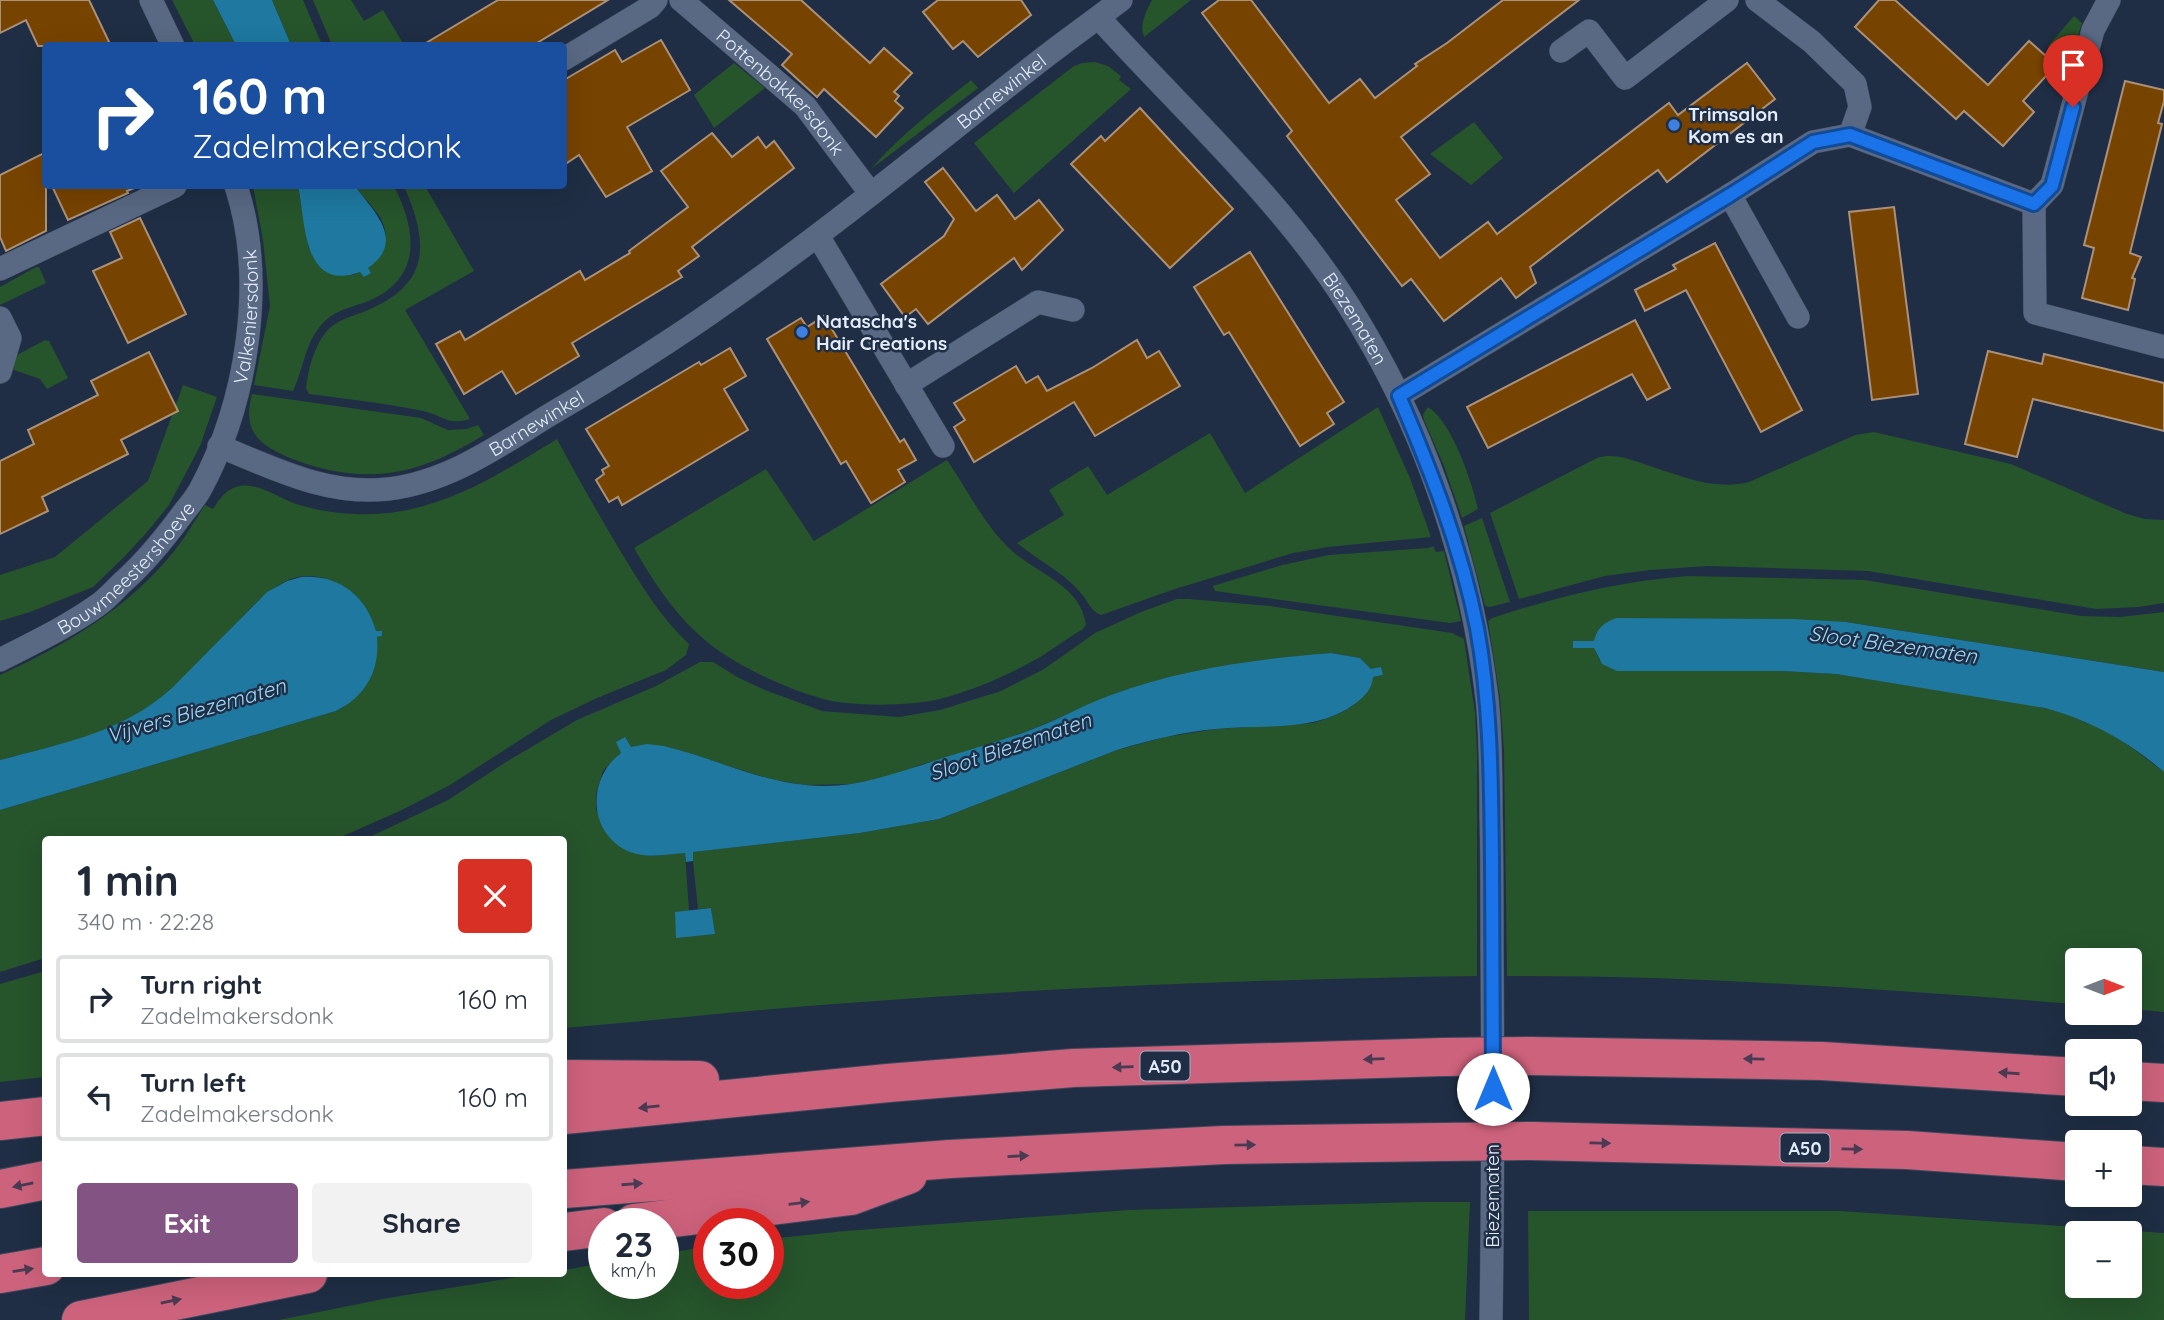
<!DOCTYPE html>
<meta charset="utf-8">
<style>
:root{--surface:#fff;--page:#f2f2f3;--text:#1f2937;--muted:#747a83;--line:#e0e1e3;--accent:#835384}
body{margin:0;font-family:Quicksand,sans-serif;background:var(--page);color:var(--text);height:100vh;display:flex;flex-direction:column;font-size:26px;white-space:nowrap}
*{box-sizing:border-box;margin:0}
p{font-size:23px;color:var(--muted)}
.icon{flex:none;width:38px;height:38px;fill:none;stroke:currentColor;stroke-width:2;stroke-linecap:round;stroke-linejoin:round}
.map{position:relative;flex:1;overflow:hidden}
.panel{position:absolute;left:42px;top:836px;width:525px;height:441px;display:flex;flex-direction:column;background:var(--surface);border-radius:7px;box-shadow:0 7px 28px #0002}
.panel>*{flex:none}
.top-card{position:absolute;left:42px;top:42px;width:525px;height:147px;border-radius:7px;box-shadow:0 7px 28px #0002;background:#1a4fa0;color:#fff;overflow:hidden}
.needle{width:46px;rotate:90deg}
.tools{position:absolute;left:2065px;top:948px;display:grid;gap:14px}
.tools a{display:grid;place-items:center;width:77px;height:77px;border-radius:7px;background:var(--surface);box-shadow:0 7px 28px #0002;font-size:35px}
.speed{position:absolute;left:588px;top:1208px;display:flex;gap:14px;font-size:35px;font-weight:700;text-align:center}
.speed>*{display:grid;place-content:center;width:91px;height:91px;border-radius:50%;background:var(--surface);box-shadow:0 7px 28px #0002;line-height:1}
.speed small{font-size:18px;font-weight:400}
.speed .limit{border:10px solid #d22;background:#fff;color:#111}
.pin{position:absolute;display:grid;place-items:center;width:60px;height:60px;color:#fff;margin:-72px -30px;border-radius:50% 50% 50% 0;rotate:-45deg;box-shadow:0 0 7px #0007}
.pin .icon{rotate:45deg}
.me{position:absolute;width:77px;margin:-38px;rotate:0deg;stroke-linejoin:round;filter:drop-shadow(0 0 5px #0008)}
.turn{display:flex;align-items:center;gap:24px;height:147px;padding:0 35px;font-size:32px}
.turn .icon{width:91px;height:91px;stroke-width:2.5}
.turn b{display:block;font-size:49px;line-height:60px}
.round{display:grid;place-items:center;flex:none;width:74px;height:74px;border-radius:7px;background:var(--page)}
.headline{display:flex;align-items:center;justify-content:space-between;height:119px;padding:0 35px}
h1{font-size:42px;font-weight:700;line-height:52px}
.button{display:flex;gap:14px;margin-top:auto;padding:14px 35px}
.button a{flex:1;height:80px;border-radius:7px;background:var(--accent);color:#fff;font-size:28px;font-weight:700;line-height:80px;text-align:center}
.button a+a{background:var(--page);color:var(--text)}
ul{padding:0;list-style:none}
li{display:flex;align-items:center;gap:21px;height:88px;margin:0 14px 10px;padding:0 21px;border:4px solid var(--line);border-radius:7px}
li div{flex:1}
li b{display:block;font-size:26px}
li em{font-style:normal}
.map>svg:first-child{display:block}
</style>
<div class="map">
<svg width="2164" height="1320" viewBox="0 0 2164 1320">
<rect width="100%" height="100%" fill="#1f2e44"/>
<g fill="#26542b" fill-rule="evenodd">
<path d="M172 0H213L236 45H195Z"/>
<path d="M272 0H303L322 45H291Z"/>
<path d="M313 0H351L364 21 383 10 404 45H332Z"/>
<path d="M1152 0H1191L1144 37C1139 25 1146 11 1152 0Z"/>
<path d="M2074 16 2082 23 2069 65 2048 46Z"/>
<path d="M1095 62 1108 66 1121 76 1119 80 1131 89 1014 193 974 143 1074 66 1082 63Z"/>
<path d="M734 63 765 88 714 128 694 95Z"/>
<path d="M971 80 978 88 871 169C900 135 936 108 971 80Z"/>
<path d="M1474 122 1503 158 1471 185 1430 154Z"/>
<path d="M253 186H298L309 249 353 275C379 265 395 244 380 217 374 208 362 195 355 186H394C416 229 423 276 371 300 354 307 336 309 323 323 305 342 304 368 293 391L254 385 270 306 263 240Z"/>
<path d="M404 186H425L474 271 405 310 470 419C447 426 442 415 423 411 385 403 347 399 309 394L306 388C308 370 314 346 326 332 337 319 352 317 368 310 432 283 428 241 404 186Z"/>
<path d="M36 267H39L46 283 0 305V287Z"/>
<path d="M45 340 49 341 68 378 47 389 40 379 11 369 17 355Z"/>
<path d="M183 385 217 397 200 446 169 505 148 531 125 556 93 587 30 612 0 621V575L55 557 148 481Z"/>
<path d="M252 394 421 418 448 430 466 429 478 425 484 435C457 451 431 465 401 471 364 478 330 473 295 460 262 447 241 434 252 394Z"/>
<path d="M1378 407 1410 478 1431 537 1328 547 1293 553 1175 589 1101 615C1090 611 1087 599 1079 591 1062 571 1037 560 1017 543L1064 515 1049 490 1088 466 1107 495 1210 433 1245 493Z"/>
<path d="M1428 407C1452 422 1472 482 1478 509L1462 518 1444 466 1424 420 1423 415Z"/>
<path d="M1874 432 2011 464 2127 514 2145 519 2164 520V603L2139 607 2096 609 1868 571 1708 566 1650 570 1605 576 1519 599 1490 513 1597 458C1613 453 1628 459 1644 464 1679 475 1712 491 1749 482L1855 435Z"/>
<path d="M557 439C577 477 599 515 621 552 641 585 661 618 689 644L686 655 666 670 597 698 551 720 450 785 402 810 334 840H46L45 958 0 972V810L336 711 344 707 377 637 382 636V631H376C368 610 361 597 342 586 326 576 304 572 286 581 268 590 255 604 241 618 211 649 181 686 145 709 101 738 49 747 0 760V675C67 644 128 609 175 550 186 536 195 520 205 505L213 509C220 498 227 488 240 486 259 483 279 498 296 504 315 510 334 513 354 514 432 518 493 478 557 439Z"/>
<path d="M947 460C967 489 983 523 1009 548 1034 573 1081 584 1086 625L1082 630C1065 639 1050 652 1033 661 1005 677 971 691 940 699 912 706 851 707 823 699 783 688 727 662 697 633 671 609 651 578 634 548L766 469 814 541Z"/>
<path d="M1482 518 1510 602 1490 607 1485 606 1464 526Z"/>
<path d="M1433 546 1436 552 1444 551 1461 621 1450 623 1215 591 1213 586 1282 565 1329 555 1428 548Z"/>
<path d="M1688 576 1865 580 2081 616 2120 617 2164 612V672L1846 622 1597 632 1594 641H1574L1573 647 1594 648 1600 661 1617 671H1782L1836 674 2027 704 2061 712 2104 730 2131 747 2164 772V1012L2130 1009V961H2077V1004C1888 990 1698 975 1507 976L1504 751 1500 697 1488 621 1492 618C1556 597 1620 581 1688 576Z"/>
<path d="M1177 599H1189L1270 606 1452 633 1464 639 1475 713 1477 752V976C1267 979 1057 987 848 1003 753 1010 658 1020 564 1028V840H363L448 800 506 762 577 720 656 686 700 662H713L739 678 765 690 822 711 899 717 940 710 1001 691 1044 669 1095 633 1141 612ZM1331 653 1360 658 1371 669 1383 675 1373 677C1369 684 1366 693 1361 698 1350 711 1330 718 1313 723L1216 729 1165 737 1117 750 939 819 860 833 692 852 698 909 711 908 714 934 676 937V912L689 911 685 852 652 856 631 852 615 842 603 827 596 809V794L603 771 619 754 664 746 773 780 806 785 851 784 892 776 920 765 986 746 1035 728 1114 694 1150 683 1230 665Z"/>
<path d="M45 971V1077L0 1082V984Z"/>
<path d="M1420 1202H1470L1465 1320H279L388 1298 536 1274H564V1270L604 1263V1283H663V1254L709 1246V1283H768V1239L845 1231 1129 1210Z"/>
<path d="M1528 1211H1840L2164 1233V1320H1529ZM2077 1234H2130V1286H2077Z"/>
</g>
<g fill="#1e789f">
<path d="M213 0H272L291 45H236Z"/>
<path d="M298 186H355C373 211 407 241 368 268L371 273 364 277 360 272C302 293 306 222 298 186Z"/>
<path d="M301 577C338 574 366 595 376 631H382V636L377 637C380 671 366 696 336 711L0 810V760C63 743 122 733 172 688L267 592 287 581Z"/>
<path d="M1617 618 1793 619 1846 622 2164 672V772C2129 742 2090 720 2045 708L1836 674 1782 671H1617L1602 664 1594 648H1573V641H1594C1597 628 1604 622 1617 618Z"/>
<path d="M1331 653 1360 658 1371 669 1381 667 1383 675 1373 677C1372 689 1365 696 1356 703 1317 733 1263 724 1216 729 1182 732 1150 740 1117 750L939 819 860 833 693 852V861L686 862 685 853C667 854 648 859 630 852 587 834 587 778 621 753L616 742 625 737 631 747 647 744 664 746C718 759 767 786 824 786 859 786 889 775 922 765 959 752 997 743 1033 729 1060 719 1085 704 1111 695 1181 669 1257 659 1331 653Z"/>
<path d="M711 908 715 934 676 938 675 912Z"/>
</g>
<g fill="#774300" stroke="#ab917a" stroke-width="2">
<path d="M0 0H89L111 46H38L26 20 0 33Z"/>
<path d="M498 0H608L532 46H421Z"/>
<path d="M729 0H801L870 63 884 48 912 73 894 92 899 96 895 101 903 108 876 137 824 89 817 97 782 65 792 54Z"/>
<path d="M938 0H1021L1031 15 978 57 963 41 953 49 923 12Z"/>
<path d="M1219 0H1251L1329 103 1360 79 1375 98 1417 66 1415 64 1447 43 1503 0H1579L1401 137 1430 174 1396 200 1440 258 1488 222 1497 234 1669 103 1678 115 1747 63 1775 99 1667 182 1658 170 1625 194 1530 267 1536 283 1516 298 1501 278 1444 321 1411 279 1402 286 1287 136 1292 131 1202 13Z"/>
<path d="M1879 0H1895L1988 85 2029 41 2056 65 2023 101 2034 112 2003 146 1964 111 1956 119 1855 27Z"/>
<path d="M661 40 690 90 627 127 652 171 606 197 579 155 564 165V80L615 50 622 62Z"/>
<path d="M2125 81 2164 90V101L2158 123 2162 124 2130 253 2141 257 2132 278 2135 279 2128 310 2082 298 2094 248 2084 245Z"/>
<path d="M1140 108 1233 209 1170 268 1071 164 1101 136 1105 141Z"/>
<path d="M712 133 732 157 758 137 766 148 774 141 794 168 692 247 699 256 678 271 682 277 572 343 579 356 516 394 502 371 464 394 436 344 460 331 465 340 580 271 585 280 630 253 629 251 688 207 661 171Z"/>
<path d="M46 152V231L6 251 0 237V175Z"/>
<path d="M943 168 976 211 997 195 1015 219 1039 200 1063 230 1022 270 1014 258 928 324 916 309 905 317 881 284 944 236 954 219 925 182Z"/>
<path d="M52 186H139L127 191 128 193 68 220Z"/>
<path d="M1894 207 1918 394 1872 400 1849 212Z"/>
<path d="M140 218 186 314 128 343 93 271 122 258 110 232Z"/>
<path d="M1715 243 1802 410 1761 432 1686 290 1645 311 1635 290 1676 269 1673 265Z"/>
<path d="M1250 252 1344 402 1327 413 1334 424 1300 446 1229 332 1224 335 1194 287Z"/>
<path d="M824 316 900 442 904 439 916 460 898 470 905 482 871 503 846 461 841 464 767 339 801 318 807 327Z"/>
<path d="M1635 320 1670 388 1647 400 1632 374 1488 448 1467 407Z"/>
<path d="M1137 340 1147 358 1159 351 1180 386 1095 436 1074 402 974 462 954 427 965 420 954 403 1016 366 1026 383 1038 376 1047 391 1092 368Z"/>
<path d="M730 348 746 376 724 389 748 430 622 505 618 497 609 502 596 480 604 474 602 470 609 466 586 429 699 362 701 365Z"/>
<path d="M1988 351 2042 364 2044 354 2164 383V431L2033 399 2017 457 1965 444Z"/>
<path d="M149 352 178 411 121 440 128 454 42 497 48 511 0 534V461L34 444 28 430 98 395 91 381Z"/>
</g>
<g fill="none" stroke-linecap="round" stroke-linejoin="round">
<g stroke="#3c495c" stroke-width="24">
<g id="minor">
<path d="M151 0 173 46"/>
<path id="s1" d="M681 0 805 106 871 194"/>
<path d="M1757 0 1812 42 1855 84 1860 107 1850 135"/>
<path id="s2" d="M1099 18C1183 111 1279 197 1347 303 1423 422 1470 558 1487 698 1491 736 1491 774 1491 812 1492 857 1492 903 1492 948 1493 1072 1493 1196 1491 1320"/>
<path d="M1561 51 1589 31 1625 78 1727 0"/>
<path d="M564 59 650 7 656 0"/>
<path d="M1730 195 1798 317"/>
<path d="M2034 204 2035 313 2164 347"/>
<path d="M818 236 943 446"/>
<path d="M0 269 175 186"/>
<path d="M0 318 10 338 0 372"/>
<path d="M906 385 1038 302 1073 310"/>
<path d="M1399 396 1730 195 1813 142 1850 135 2034 204 2052 185 2093 30 2109 0"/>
<path id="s3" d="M219 446C273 468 327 496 388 489 449 482 500 445 551 414 609 380 667 344 722 305 827 232 926 150 1027 71 1058 46 1090 24 1121 0"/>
<path id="s4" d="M0 660C33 643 67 627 98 605 108 598 116 588 125 580 146 561 164 539 181 516 187 508 195 499 200 490 247 403 267 281 236 186"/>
</g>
</g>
<g stroke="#3c495c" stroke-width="40">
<g id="motorway">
<path d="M1530 1056 1822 1061 2077 1077"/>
<path d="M564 1079 700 1080"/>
<path d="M2130 1081 2164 1083"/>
<path d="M564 1115 888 1083 1073 1068 1443 1057"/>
<path d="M0 1121 46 1116"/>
<path d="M1532 1141 1907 1150 2077 1162"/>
<path d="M2130 1165 2164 1167"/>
<path d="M0 1189 46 1180"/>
<path d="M564 1189 950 1159 1224 1145 1444 1142"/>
<path d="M634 1223 851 1196 908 1175"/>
<path d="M564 1232 604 1227"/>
<path d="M0 1274 46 1266"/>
<path d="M81 1320 308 1274"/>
</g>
</g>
<use href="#minor" stroke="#596983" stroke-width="23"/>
<use href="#motorway" stroke="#cd627c" stroke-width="38"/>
<g stroke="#3c495c" stroke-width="40" stroke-linecap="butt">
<g id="motorway-bridge">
<path d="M1443 1057 1530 1056"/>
<path d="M1444 1142 1532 1141"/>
</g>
</g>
<use href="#motorway-bridge" stroke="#cd627c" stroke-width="38"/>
</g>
<defs><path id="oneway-solid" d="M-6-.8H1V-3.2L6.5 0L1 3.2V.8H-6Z" transform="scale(1.75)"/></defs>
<g fill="#4a3b52">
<use href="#oneway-solid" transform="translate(1374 1059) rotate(178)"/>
<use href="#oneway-solid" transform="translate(1754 1059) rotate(-179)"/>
<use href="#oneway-solid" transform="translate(1123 1067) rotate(178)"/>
<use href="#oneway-solid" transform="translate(2009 1073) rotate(-176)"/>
<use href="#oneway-solid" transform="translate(649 1107) rotate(174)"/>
<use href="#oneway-solid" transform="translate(1600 1143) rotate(1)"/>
<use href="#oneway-solid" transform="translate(1245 1145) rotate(-1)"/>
<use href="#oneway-solid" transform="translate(1852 1149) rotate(1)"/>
<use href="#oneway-solid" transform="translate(1018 1156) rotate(-3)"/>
<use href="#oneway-solid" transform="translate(632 1184) rotate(-4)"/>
<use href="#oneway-solid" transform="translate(23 1185) rotate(169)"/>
<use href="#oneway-solid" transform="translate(799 1203) rotate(-7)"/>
<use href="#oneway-solid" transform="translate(23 1270) rotate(-9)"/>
<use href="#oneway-solid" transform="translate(171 1301) rotate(-12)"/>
</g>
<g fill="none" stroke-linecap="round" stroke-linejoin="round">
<g stroke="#114b97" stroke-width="18">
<path id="route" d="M1493 1089C1493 1013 1492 937 1492 861 1491 782 1491 705 1477 628 1461 547 1431 471 1399 396L1730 195 1813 142 1850 135 2034 204 2052 186 2073 107"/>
</g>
<use href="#route" stroke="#1a73e8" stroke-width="12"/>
</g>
<g fill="#3f7fe0" stroke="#1f2e44" stroke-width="2.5">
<circle cx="1674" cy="125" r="7"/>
<circle cx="802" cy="332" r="7"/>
</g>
<g text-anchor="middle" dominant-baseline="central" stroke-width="5" stroke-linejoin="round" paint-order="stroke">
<g fill="#1f2e44" stroke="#a8b3c4" stroke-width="2">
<rect x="1140.5" y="1051.5" width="49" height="29" rx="5"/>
<rect x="1780.5" y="1133.5" width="49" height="29" rx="5"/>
</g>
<g font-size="18" font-weight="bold" fill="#e2ecfb">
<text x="1165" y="1066">A50</text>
<text x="1805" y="1148">A50</text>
</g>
<g font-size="19" fill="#e2ecfb" stroke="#1f2e44">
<text stroke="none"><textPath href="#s3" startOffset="912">Barnewinkel</textPath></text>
<text stroke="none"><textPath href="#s1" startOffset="136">Pottenbakkersdonk</textPath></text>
<text stroke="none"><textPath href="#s4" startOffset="448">Valkeniersdonk</textPath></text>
<text stroke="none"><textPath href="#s2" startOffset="396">Biezematen</textPath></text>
<text stroke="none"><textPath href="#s3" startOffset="340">Barnewinkel</textPath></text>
<text stroke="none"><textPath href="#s4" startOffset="158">Bouwmeestershoeve</textPath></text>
<text transform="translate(1492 1196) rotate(-90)">Biezematen</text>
</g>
<g font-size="19" font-weight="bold" fill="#e2ecfb" stroke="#1f2e44" text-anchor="start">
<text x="1688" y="114">Trimsalon<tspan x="1688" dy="22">Kom es an</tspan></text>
<text x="816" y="321">Natascha's<tspan x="816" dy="22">Hair Creations</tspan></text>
</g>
<g font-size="21" font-style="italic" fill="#9ad8f9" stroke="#1f2e44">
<text transform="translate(1893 644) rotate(8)">Sloot Biezematen</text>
<text transform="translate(196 710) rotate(-16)">Vijvers Biezematen</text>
<text transform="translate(1010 746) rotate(-19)">Sloot Biezematen</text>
</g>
</g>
</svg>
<div class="tools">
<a><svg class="needle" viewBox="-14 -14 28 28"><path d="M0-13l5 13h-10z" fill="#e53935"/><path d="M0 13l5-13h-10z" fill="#747a83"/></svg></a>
<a><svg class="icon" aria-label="sound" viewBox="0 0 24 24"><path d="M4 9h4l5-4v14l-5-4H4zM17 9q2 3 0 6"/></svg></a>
<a>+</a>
<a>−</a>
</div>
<div class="speed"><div>23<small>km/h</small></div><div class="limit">30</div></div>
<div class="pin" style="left:2073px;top:107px;background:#d93025"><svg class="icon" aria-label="arrive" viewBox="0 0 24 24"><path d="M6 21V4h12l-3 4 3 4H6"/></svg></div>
<svg class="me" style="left:1493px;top:1089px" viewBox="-20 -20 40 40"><circle r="19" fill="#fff"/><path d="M0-13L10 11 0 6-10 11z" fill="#1a73e8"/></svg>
<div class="top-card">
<div class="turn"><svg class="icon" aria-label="right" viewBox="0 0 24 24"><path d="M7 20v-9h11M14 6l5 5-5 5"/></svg><div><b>160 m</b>Zadelmakersdonk</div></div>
</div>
<section class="panel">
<div class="headline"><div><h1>1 min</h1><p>340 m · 22:28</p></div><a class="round" style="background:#d93025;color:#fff"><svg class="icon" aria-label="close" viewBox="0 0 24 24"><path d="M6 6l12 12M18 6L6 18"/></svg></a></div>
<ul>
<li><svg class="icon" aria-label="right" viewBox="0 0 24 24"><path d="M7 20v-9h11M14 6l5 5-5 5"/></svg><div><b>Turn right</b><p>Zadelmakersdonk</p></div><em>160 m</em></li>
<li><svg class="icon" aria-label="left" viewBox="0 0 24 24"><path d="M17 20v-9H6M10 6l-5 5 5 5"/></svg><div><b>Turn left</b><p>Zadelmakersdonk</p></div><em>160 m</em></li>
</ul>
<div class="button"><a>Exit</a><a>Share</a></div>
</section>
</div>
